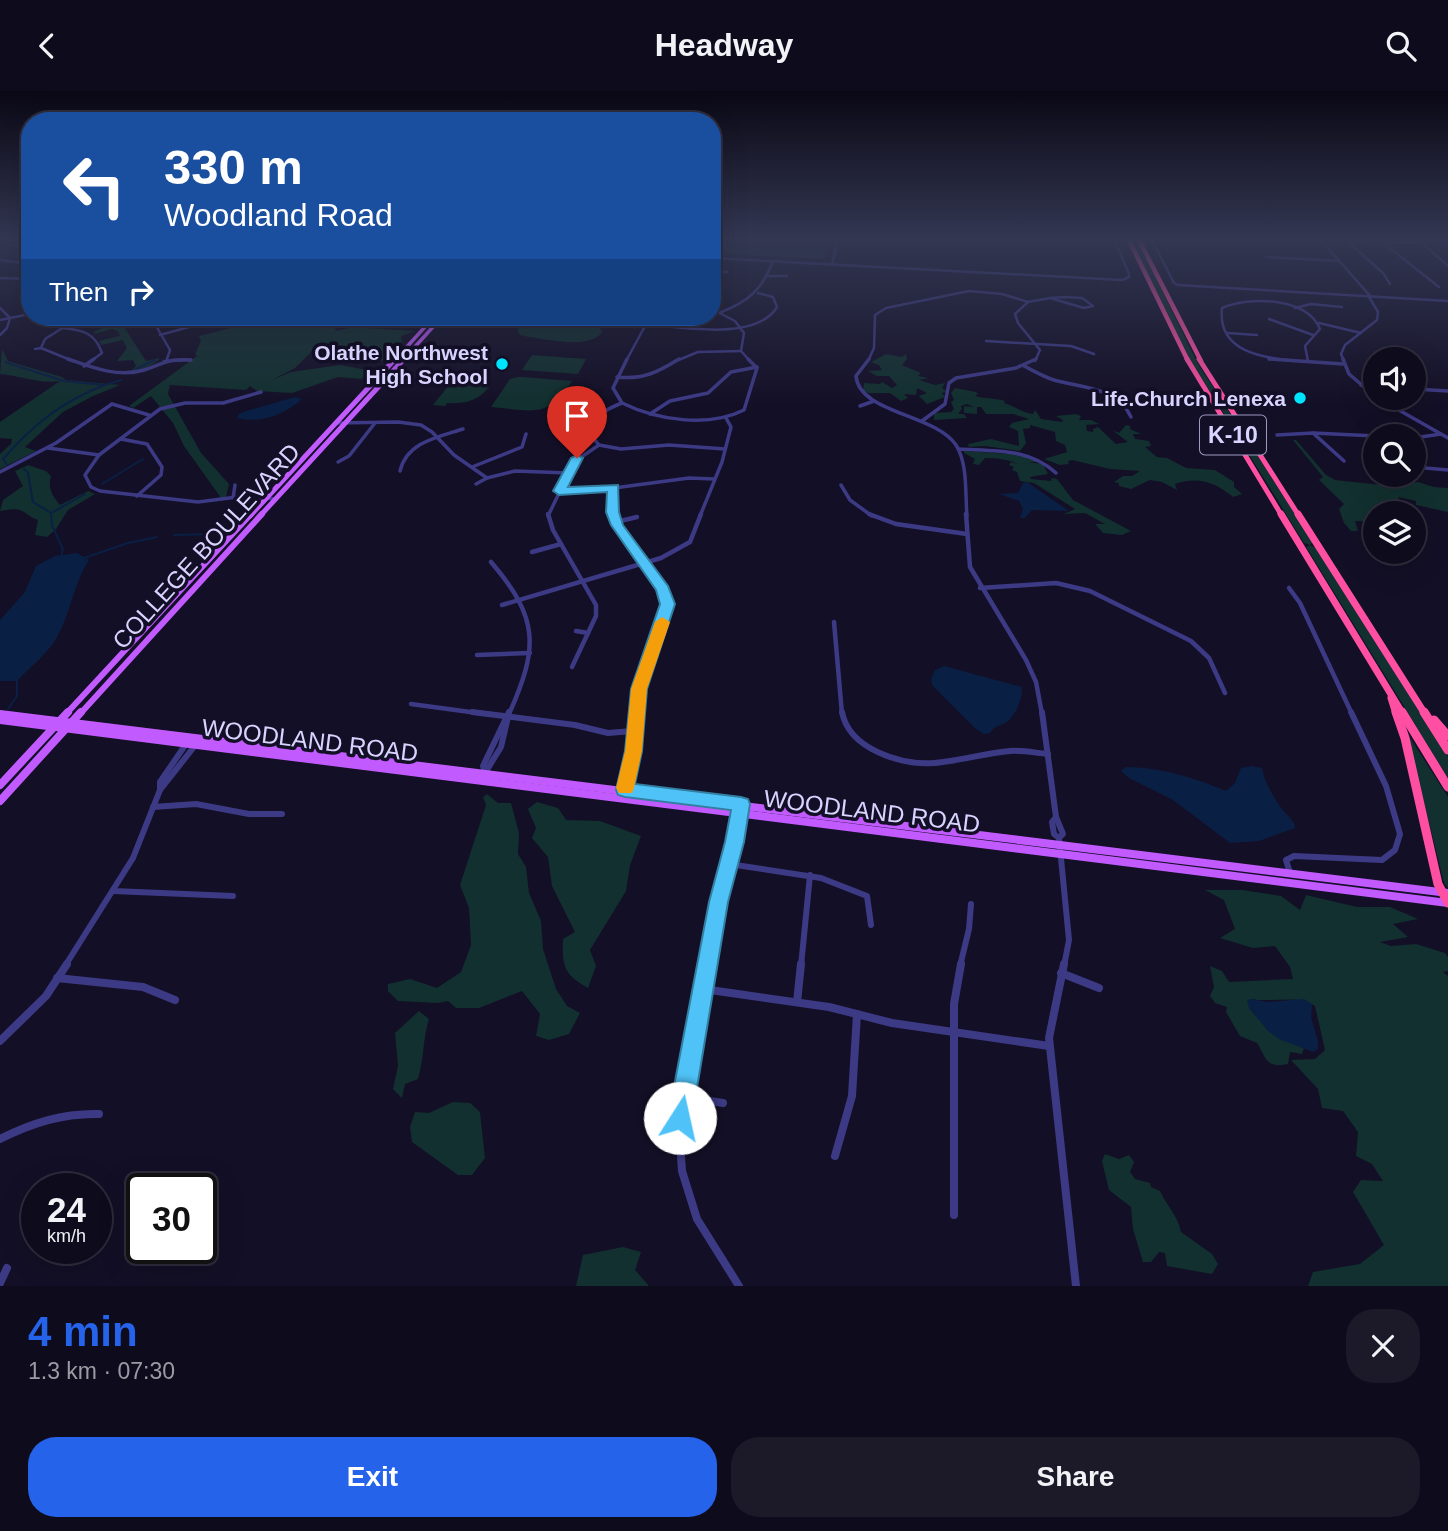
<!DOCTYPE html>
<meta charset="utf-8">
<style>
:root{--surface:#0e0b1c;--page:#1c1929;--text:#f1f3f6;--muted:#9b9ba3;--line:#2e2b3b;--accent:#2563eb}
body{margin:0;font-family:Arial,sans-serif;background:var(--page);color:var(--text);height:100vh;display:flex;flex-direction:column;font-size:26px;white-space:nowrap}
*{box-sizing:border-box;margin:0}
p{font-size:23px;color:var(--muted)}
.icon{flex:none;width:38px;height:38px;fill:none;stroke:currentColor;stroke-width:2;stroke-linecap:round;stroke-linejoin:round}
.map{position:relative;height:1195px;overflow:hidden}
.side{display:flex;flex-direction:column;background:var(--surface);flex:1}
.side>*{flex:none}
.hud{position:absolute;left:21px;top:21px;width:700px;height:214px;border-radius:28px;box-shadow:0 7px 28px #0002,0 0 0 2px var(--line);background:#1a4fa0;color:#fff;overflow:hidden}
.tools{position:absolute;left:1363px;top:256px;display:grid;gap:14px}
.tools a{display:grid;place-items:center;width:63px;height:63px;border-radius:50%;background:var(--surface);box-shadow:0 7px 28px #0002,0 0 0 2px var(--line);font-size:35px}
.speed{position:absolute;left:21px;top:1082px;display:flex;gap:14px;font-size:35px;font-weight:700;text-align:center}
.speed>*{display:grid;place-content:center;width:91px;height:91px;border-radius:50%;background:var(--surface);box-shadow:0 7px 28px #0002,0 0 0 2px var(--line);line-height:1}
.speed small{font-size:18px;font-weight:400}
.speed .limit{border:4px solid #111;border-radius:10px;background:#fff;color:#111}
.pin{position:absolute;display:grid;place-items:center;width:60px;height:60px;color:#fff;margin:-72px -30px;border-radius:50% 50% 50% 0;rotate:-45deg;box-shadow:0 0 7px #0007}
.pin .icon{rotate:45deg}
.me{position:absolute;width:77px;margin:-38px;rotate:10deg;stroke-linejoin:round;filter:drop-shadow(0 0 5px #0008)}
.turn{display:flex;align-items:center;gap:24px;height:147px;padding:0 28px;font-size:32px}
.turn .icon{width:91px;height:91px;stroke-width:2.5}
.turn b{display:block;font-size:49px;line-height:60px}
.then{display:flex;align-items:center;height:66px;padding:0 28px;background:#0003;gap:14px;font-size:26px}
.round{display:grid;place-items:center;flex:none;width:74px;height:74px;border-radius:28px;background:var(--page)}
.overview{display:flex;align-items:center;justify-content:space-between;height:119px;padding:0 28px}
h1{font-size:42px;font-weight:800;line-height:52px;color:var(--accent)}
.action{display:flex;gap:14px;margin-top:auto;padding:14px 28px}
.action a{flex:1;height:80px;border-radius:28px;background:var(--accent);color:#fff;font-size:28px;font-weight:800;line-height:80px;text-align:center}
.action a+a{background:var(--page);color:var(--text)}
header{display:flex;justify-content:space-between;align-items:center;height:91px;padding:0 28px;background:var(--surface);font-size:32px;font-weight:800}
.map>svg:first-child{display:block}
</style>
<header><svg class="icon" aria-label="back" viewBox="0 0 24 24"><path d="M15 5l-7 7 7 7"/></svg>Headway<svg class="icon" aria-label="search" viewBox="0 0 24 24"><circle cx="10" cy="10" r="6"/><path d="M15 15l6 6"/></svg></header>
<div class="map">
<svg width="1448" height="1195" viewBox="0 0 1448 1195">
<rect width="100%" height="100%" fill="#130f26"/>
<g fill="#12302f">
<path d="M712 147H828L824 168 712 162Z"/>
<path d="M1130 147H1136L1198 273 1313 451 1310 454 1316 457 1448 666V687L1308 459 1306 456 1310 454 1304 452 1189 267Z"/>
<path d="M103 226H130L124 236 146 270 160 267C153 276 141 278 131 280L136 275 133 269 117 270 127 257 123 249 101 254 99 250 120 245 118 240 112 238 95 243 93 241 110 234 99 230Z"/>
<path d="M248 226H289L280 230 325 233 323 237H335L336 240 352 236 415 240 401 245 402 251 392 255 386 263 389 268 381 270 366 266 351 273 356 264 341 268 340 262 358 257 331 259 332 256 324 252 316 256 295 277 272 289 291 281 340 274 373 280 361 288 338 286 292 302 257 300 250 295 246 299 170 294 168 303 201 362 229 393 226 406 221 407 184 355 173 332 151 305 133 317 129 315 197 265 195 263 201 250 199 245 235 236Z"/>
<path d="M528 229 602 234 600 237 602 241C589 259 548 248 529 246L520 244 517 239Z"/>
<path d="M2 258 8 270 62 286 66 289 120 294 93 305 63 321 25 356 36 360 0 378V363L11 353 12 348 0 347V331L60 290C40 293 22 285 0 283Z"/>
<path d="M886 263 901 266 906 263 907 268 902 274 921 282 918 285 929 287 919 289 935 294 945 292 942 297 945 299 946 301 942 302 945 306 927 313 919 305 927 302 917 297 916 304 904 303 908 307 901 310 890 302H868L863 299 864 292 880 293 882 291 892 297 897 294 889 285H877L868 280 882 279 879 274 871 271Z"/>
<path d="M532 264 586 268 578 283 522 279Z"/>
<path d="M518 286H523L572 290C549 329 531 319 491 316L510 288Z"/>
<path d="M450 293 453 292 490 295C478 310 466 313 447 312L445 315 433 314Z"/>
<path d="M955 297 976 301 978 303 975 305C985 308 997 307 1005 310L1004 312C1015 315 1022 322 1033 323L1035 319 1041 328 1062 331 1063 329 1056 325 1076 323 1081 325 1079 329H1091L1099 333 1086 334 1087 340 1093 341V338L1098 336 1116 353 1128 351 1112 339 1119 342 1126 334 1130 335V338L1141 343H1133L1135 348 1149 350 1151 355 1145 356 1157 366 1167 367 1186 377 1215 379 1234 391V396L1242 403 1233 406C1215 391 1198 385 1175 393L1177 399 1162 391 1150 389 1131 398 1119 395V392L1114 391 1123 385H1132L1140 380 1110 378 1072 369 1068 370 1069 373 1060 374 1044 368 1067 361 1065 354 1056 350 1055 341 1030 334V337L1023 338 1026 352 1020 360 985 355 969 356 968 353 991 348 1019 355 1018 340 1009 336 1012 332 1029 328 1013 323H986L981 316H977V323L964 322V315L974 316 967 313 961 315 962 318 958 323H964L967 327 934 329V322L951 321 954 318 951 311 954 309 951 302Z"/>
<path d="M1293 349H1296L1326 384 1335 389 1391 395 1418 391 1434 396 1448 397V421L1416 414V410L1398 406 1403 415 1395 416 1402 422H1376L1375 431 1355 430 1358 440H1351L1344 432 1339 418 1344 413 1319 389 1323 386Z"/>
<path d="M964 360 1026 364 1041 371H1028L1043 373 1048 383 1030 386 1031 388 1051 390 1052 387 1057 388 1073 409 1131 440 1122 444 1103 442 1095 433H1105L1085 422 1064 423 1075 418 1034 392 1020 390 1017 381 1012 379 1014 376 1009 374 1011 371 1018 373C1009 368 995 367 985 367L979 374 973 373 975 368 964 362Z"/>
<path d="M28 374 46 380 51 385C47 396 53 406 60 414L88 400 95 403 68 419 56 438 47 446 35 444 38 429C20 422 26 415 0 420L3 409 23 395 15 380Z"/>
<path d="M1407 642 1448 706V797L1444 792Z"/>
<path d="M487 703 498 712H511L519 742 518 763 526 776 529 802 541 830 543 858 556 898 567 915 580 922 569 943 549 949 536 945 540 923 522 900 479 917H456L448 910 438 912 398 910 388 900V893L410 888 437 897 461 881 471 854 469 817 460 794 486 714 483 706Z"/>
<path d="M537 711 558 717 566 729 600 730 641 745 630 774 626 800 590 859 596 875 588 897C564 883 562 876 563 848L575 841 552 795 548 766 532 747 536 737 528 718Z"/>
<path d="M1205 799H1242L1281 805 1300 819 1306 804 1357 816H1390L1418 828 1393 833 1408 846 1380 851 1391 855 1416 853 1445 862 1448 866V880L1443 881 1448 885V1195H1308L1313 1181 1360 1173 1384 1154 1353 1101 1361 1089 1383 1090 1372 1073 1356 1065 1358 1041 1343 1020 1322 1017 1318 998 1291 969 1315 968 1325 959 1315 915C1297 903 1273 912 1251 908L1249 917C1272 942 1272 943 1304 957L1302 963 1290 961 1288 973C1265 977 1267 968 1257 952L1240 945 1226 921 1227 916 1215 912 1210 905 1214 896 1210 875 1222 880 1229 891 1293 888 1290 876 1275 855 1253 857 1220 847 1235 838 1224 809Z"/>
<path d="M419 920 429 928C423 947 424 967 418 988L405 993 402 1007 393 998 398 975 395 942Z"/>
<path d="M453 1011 470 1012 480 1021 485 1067 472 1084H458L412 1051 410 1036 415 1021 429 1022Z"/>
<path d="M1105 1063 1119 1068 1129 1064 1134 1071 1130 1081 1135 1088 1150 1092 1151 1096 1160 1100C1167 1115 1178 1125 1181 1141L1212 1163 1218 1173 1212 1183 1167 1175 1165 1162 1159 1161 1151 1171H1143L1133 1138 1131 1116 1109 1099 1102 1070Z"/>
<path d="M623 1156 641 1161 635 1179 649 1195H576L583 1164Z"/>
</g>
<g fill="#0a1f44">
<path d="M295 306 302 308C284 324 261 333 237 327L239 323 246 320Z"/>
<path d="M1027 391 1069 420 1032 419 1025 427H1020L1023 418 1019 410 999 403 1018 402 1023 392Z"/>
<path d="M77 462 89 469C72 495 70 529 52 554 42 567 28 578 17 590H0V529L25 501 36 475 55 465Z"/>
<path d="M944 575 1022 596C1023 608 1015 626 1005 632 998 636 995 634 990 642L984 643 976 638 932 594 931 588 935 579Z"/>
<path d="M1252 675 1262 677C1264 690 1274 707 1282 718 1287 725 1294 728 1295 737L1259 750 1230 752 1173 709 1129 687 1121 680 1126 676C1159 676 1196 687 1226 700L1235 692 1241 677Z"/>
<path d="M1251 908 1268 911 1304 908 1312 913 1311 926 1318 950V958L1313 961 1279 948 1268 940 1249 917 1247 909Z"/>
</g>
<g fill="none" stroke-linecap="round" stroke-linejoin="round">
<g stroke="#0a1f44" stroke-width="2">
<path d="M5 271 64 290 105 294C62 310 33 334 3 368L7 374"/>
<path d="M136 278 155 269"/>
<path d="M105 294 121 289"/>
<path d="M24 378 28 382 33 411 51 422 52 434 63 459 61 465"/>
<path d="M102 393 143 368"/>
<path d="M53 421 85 403"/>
<path d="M174 444 211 443"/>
<path d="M84 467 128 452 157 446"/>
<path d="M8 618 17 605V590"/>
</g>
<g stroke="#3d3a85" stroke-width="2.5">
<path d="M18 147 5 154 30 155"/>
<path d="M1151 147 1174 192 1178 194 1448 210"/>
<path d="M1319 147 1374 152 1448 151"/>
<path d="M1320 148 1371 206"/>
<path d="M1346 149 1383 182 1390 193"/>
<path d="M1419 149 1448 175"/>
<path d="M1382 151 1439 196"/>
<path d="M1266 166 1339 170"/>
<path d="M712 167 1122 189 1129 186V183L1114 147"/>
<path d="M0 169 30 173"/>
<path d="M832 174 838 147"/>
<path d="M712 181H727"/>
<path d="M768 185H787"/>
<path d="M0 187 30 188"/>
<path d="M712 197H719"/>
<path d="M1065 206 1082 207 1093 215 1084 217 1050 207Z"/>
<path d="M0 217 10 227 7 237 0 244"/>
<path d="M1295 217 1311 213 1342 216"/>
<path d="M712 218 735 230 744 242 741 260 750 270"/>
<path d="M719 222C748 211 762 199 773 170"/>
<path d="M151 226 170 259 167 268"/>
<path d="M201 226 211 232"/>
<path d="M1269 228 1313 244"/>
<path d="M0 229 30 223"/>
<path d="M1319 232 1361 242"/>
<path d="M645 233C680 236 756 251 777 216L773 206 758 202"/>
<path d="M63 237C83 239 95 242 102 262L91 270"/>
<path d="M1227 242 1257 244"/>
<path d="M160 244 225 226"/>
<path d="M986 250 1071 255 1094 263"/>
<path d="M41 257 45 248 80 226"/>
<path d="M35 258 41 257 73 270"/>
<path d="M164 270 191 269"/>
<path d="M626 270 650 226"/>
<path d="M676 270 698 261 741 260"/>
<path d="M868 270 874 257 875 224 886 217 969 200 1002 203 1028 211"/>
<path d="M1035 270 1040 259 1018 232 1015 223 1028 211 1050 207"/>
<path d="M1296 270C1263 267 1217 261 1222 217 1249 205 1307 206 1320 238L1305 255 1308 270"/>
<path d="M1344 270 1341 263 1345 254 1377 229 1378 221 1369 206"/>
</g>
<g stroke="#3d3a85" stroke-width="3.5">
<path d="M68 268C91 276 118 287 144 279 167 272 163 268 191 269"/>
<path d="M869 268 856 285C859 322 935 323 956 354 968 373 965 403 967 425"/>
<path d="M1269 268 1343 273"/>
<path d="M1343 268 1349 283 1376 306"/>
<path d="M84 275 94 268"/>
<path d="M1024 275C1034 280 1044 286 1054 289 1083 297 1117 296 1131 326"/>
<path d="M617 286C643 289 658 281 679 268"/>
<path d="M1361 294 1376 295"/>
<path d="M1414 298 1448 300"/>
<path d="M1376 306 1448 347"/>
<path d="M622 312C657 329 708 337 744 319L757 277 748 268"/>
<path d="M112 313 149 324"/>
<path d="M860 315 874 310"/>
<path d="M650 323 670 310 708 302 731 281 757 276"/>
<path d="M922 330 945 313 949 292 956 287 1016 277 1036 268"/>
<path d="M337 332 398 331 421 334 432 341 454 364 487 387 515 380 568 382"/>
<path d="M1313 342 1344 370"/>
<path d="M1277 344 1313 342 1376 345"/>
<path d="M1414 347 1441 343"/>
<path d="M121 348 147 353 162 376 161 384 137 405"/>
<path d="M599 354 621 358 669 354 725 358"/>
<path d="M48 357 99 364 85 384 91 396 100 400 198 411 245 405 275 408"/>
<path d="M959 358C994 360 1029 357 1056 382"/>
<path d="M99 364 160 318 185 312H223L261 301"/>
<path d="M338 371 349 365 375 332"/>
<path d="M472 376 522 356 526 343"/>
<path d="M1414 376 1448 379"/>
<path d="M400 380C407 351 438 346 463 338"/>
<path d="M0 381 56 352 112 313"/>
<path d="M476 393 487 387"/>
<path d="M841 394 850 409 872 425"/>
<path d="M614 397 689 387 714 388"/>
<path d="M559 400 614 397V425"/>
<path d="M233 407 235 394"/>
<path d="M548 425 574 371 599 354 590 343C594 325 606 318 622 312L613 297 627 268"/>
<path d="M700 425 722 371 731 336 726 327"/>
</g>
<g stroke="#3d3a85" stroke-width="4.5">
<path d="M548 423 553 439 596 514V525L572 576"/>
<path d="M614 423 617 434 663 498 668 513 639 598 637 623"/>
<path d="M869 423 896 433 967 443"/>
<path d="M966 423 970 476 1026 569 1036 591 1042 623"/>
<path d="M616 431 637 426"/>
<path d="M532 461 561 453"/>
<path d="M491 471C539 527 539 556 509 623"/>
<path d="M980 497 1056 492 1090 500 1191 550 1209 567 1225 602"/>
<path d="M1289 497 1300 512 1352 623"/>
<path d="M502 514 661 467 690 451 701 423"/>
<path d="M834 531 842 623"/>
<path d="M576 540 588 542"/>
<path d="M477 564 530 562"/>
<path d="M411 613 485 623"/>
</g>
<g stroke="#3d3a85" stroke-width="6">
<path d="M472 621 575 634 608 642 633 640"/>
<path d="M842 621C849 658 900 674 934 672 960 670 985 662 1010 660 1022 659 1036 662 1048 663"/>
<path d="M1042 621 1056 726 1052 731 1054 743 1059 747 1069 849 1064 875"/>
<path d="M485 682 483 675 509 621"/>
<path d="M485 682 501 656 508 626"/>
<path d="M160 699 197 652"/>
<path d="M625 699 634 660 637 621"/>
<path d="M153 716 196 713 249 723H282"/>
<path d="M1056 726 1063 743 1059 747"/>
<path d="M729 773 821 787 867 805 871 834"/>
<path d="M1290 782 1286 769 1294 765 1382 769 1395 759 1400 743 1386 695 1351 621"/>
<path d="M113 800 233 805"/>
<path d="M65 875 133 767 160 699V691L188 650"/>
<path d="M707 875 718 811 735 751 740 720"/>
<path d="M801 875 810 784"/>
<path d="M960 875 969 838 971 813"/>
</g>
<g stroke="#3d3a85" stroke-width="8">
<path d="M707 873 679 1037 682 1080 697 1128 739 1195"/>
<path d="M1064 873 1049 947 1076 1195"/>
<path d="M1061 882 1099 897"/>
<path d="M57 887 143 896 175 909"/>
<path d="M703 898 829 916 892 932 1049 955"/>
<path d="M797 911 801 873"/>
<path d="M0 950 46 905 67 873"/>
<path d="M684 1006 723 1012"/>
<path d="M0 1048C32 1032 63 1022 99 1023"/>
<path d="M835 1065 852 1005 857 923"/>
<path d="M954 1124V913L961 873"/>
<path d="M0 1192 7 1177"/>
</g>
<g stroke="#c25bff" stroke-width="3.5">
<path d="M394 270 434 226"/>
<path d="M402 270 442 226"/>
</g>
<g stroke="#c25bff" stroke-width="5">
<path d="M250 425 395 268"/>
<path d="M260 425 404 268"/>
</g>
<g stroke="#c25bff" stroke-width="6">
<path d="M66 623 251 423"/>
<path d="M80 623 262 423"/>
</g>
<g stroke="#c25bff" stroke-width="8">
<path d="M0 623 1448 802"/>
<path d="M0 629 1448 812"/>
<path d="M0 694 68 621"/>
<path d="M0 710 81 621"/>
</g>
<g stroke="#ff4fa3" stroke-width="4.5">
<path d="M1128 147 1188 270"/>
<path d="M1138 147 1201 270"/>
</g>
<g stroke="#ff4fa3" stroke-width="5">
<path d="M1187 268 1282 425"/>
<path d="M1199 268 1299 425"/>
</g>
<g stroke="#ff4fa3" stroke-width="7">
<path d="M1281 423 1403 623"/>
<path d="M1298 423 1425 623"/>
<path d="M1391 607 1396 623"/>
</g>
<g stroke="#ff4fa3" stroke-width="9">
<path d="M1396 621 1405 647 1438 793 1448 812"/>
<path d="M1402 621 1448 696"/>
<path d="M1424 621 1448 659"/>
<path d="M1434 629 1448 645"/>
</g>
</g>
<linearGradient id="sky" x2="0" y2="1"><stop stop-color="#0a0815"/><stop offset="0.47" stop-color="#333752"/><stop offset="1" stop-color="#333752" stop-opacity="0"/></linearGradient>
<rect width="1448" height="314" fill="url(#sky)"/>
<path fill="#4fc3f7" stroke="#337fa1" stroke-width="2" d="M577 364 583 367 568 396 618 394 619 421 623 434 668 495 675 513 647 598 642 660 635 693 741 706 748 708 750 713 744 751 728 811 692 1027 688 1035 680 1039 672 1035 668 1027 709 811 725 751 731 719 625 706 618 704 616 699 625 660 631 598 660 513 656 499 611 434 606 421 607 401 559 404 553 400 571 367Z"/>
<path fill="#f59e0b" d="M662 526 670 531 647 598 642 660 634 697 632 702H619L616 697 625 660 631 598 655 531Z"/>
<g fill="#00e5ff" stroke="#130f26" stroke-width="2.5">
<circle cx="502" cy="273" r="7"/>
<circle cx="1300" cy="307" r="7"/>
</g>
<g text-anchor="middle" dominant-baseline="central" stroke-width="7" stroke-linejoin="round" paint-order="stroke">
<g font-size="21" font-weight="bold" fill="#d9d4ff" stroke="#130f26" text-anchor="end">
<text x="488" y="261">Olathe Northwest<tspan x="488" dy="24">High School</tspan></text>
<text x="1286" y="307">Life.Church Lenexa</text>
</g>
<rect fill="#130f26" stroke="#9e99be" stroke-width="2" x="1200" y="324.5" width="66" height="39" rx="5"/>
<g font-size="23" font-weight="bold" fill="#d9d4ff">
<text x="1233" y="344">K-10</text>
</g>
<g font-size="24" fill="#d9d4ff" stroke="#130f26">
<text transform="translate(206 455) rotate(-48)">COLLEGE BOULEVARD</text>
<text transform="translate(310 649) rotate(7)">WOODLAND ROAD</text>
<text transform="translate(872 720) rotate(7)">WOODLAND ROAD</text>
</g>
</g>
</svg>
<div class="tools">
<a><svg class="icon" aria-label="sound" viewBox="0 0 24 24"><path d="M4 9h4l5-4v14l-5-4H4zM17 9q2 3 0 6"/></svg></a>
<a><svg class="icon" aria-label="search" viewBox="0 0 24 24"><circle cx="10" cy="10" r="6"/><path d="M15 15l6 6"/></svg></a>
<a><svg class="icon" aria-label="layers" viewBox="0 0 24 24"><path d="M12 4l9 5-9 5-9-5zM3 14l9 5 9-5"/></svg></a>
</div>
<div class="speed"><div>24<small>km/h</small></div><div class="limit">30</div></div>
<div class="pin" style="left:577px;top:367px;background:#d93025"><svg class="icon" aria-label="arrive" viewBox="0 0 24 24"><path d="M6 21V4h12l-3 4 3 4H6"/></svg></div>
<svg class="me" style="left:680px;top:1027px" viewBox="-20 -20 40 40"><circle r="19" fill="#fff"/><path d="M0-13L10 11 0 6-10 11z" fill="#4fc3f7"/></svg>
<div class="hud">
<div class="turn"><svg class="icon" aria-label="left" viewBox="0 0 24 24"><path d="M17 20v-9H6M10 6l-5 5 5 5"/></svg><div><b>330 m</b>Woodland Road</div></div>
<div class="then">Then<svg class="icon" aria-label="right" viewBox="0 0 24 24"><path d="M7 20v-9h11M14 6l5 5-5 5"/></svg></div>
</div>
</div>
<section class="side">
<div class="overview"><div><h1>4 min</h1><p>1.3 km · 07:30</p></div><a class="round"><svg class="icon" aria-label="close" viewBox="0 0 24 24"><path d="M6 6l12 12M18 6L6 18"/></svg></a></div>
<div class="action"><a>Exit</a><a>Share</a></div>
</section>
